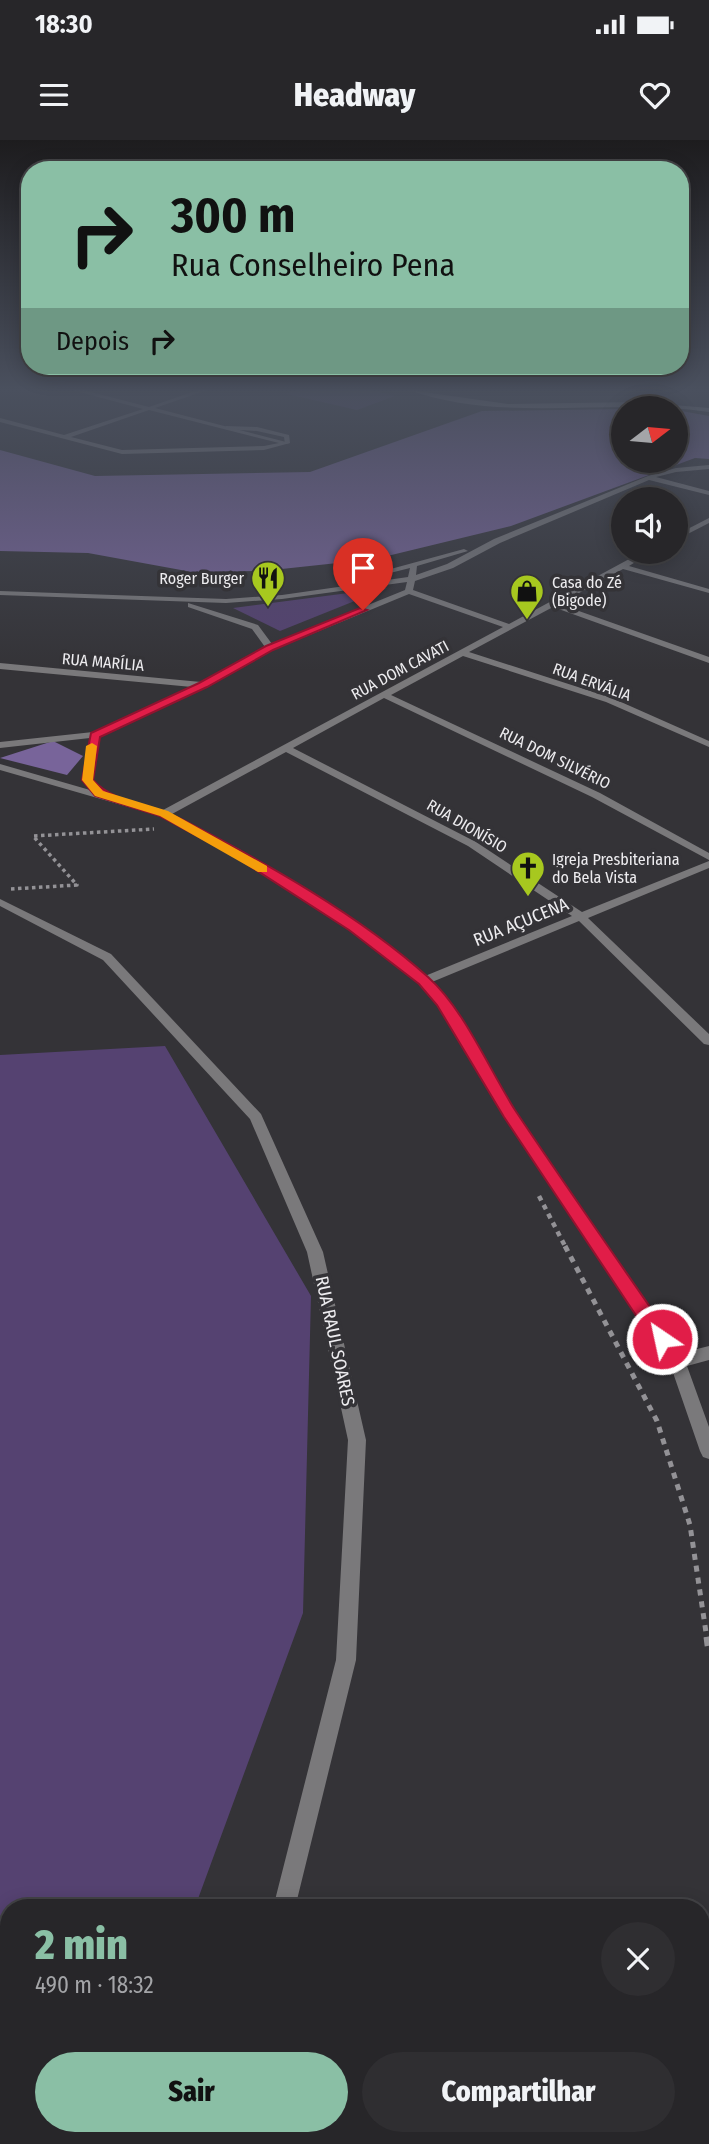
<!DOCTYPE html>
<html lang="pt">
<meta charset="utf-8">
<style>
:root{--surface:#272629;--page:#2f2e31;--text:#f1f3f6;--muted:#a4a5a8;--line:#434346;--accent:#8abfa5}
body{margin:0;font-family:"Fira Sans Condensed",sans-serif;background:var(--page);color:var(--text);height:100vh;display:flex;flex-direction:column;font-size:26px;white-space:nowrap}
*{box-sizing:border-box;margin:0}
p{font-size:23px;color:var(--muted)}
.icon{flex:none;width:38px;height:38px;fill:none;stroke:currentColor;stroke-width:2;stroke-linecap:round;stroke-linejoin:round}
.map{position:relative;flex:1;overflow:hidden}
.panel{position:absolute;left:0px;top:1759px;width:710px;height:247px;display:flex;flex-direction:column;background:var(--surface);border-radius:28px 28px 0 0;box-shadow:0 4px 18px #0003,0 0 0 2px var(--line)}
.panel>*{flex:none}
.hud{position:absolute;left:21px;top:21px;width:668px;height:214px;border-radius:28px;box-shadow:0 4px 18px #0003,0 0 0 2px var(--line);background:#8abfa5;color:#111;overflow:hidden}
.needle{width:46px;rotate:74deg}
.controls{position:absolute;left:611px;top:256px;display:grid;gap:14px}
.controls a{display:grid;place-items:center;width:77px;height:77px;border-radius:50%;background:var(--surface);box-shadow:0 4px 18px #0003,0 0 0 2px var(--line);font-size:35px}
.pin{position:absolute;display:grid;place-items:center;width:60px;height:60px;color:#fff;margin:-72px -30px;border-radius:50% 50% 50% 0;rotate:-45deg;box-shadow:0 0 7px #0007}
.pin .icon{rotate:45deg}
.me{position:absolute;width:77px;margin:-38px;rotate:326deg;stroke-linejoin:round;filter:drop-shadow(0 0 5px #0008)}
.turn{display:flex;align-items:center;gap:24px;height:147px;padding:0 35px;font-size:32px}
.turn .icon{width:91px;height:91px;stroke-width:2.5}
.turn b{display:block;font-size:49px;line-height:60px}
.then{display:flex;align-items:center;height:66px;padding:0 35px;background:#0003;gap:14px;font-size:26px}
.round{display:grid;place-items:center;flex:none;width:74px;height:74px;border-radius:37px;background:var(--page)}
.headline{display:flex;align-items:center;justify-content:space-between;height:119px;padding:0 35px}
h1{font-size:42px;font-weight:800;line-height:52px;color:var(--accent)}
.action{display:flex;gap:14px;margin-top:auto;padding:14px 35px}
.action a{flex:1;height:80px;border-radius:42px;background:var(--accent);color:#111;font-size:28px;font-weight:800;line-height:80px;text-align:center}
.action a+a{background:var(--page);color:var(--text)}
.status{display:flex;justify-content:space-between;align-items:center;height:49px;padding:0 35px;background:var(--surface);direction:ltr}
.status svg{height:19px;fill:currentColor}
header{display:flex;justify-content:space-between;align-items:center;height:91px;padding:0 35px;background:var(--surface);font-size:32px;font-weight:800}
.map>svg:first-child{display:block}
</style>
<div class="status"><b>18:30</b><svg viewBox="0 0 49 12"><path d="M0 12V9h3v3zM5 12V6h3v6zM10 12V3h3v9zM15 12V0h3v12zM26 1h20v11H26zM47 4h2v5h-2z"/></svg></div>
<header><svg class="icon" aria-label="menu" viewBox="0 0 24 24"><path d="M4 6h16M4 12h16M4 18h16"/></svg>Headway<svg class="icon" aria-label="heart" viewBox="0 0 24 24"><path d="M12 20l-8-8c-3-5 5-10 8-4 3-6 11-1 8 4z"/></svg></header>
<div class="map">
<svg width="709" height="2004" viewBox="0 0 709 2004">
<rect width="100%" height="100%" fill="#343337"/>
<g fill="#554271">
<path d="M296 250H371L395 256 357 270 287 254Z"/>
<path d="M387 448 280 491 233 468Z"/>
<path d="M165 906 311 1156 303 1473 195 1767 9 1768V1997H111L109 2004H0V915Z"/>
</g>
<g fill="#78649a">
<path d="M623 269V320H676V270L709 276V319L695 318 511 386 375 419 263 431 192 432 88 413 0 411V310L95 336 310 332 482 271Z"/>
<path d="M53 601 83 616 67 635 0 618Z"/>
</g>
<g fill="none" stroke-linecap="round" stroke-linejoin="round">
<path stroke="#939296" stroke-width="3.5" stroke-dasharray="3.5 3.5" stroke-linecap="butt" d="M11 749 77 745 33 696 154 689"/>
<path stroke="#939296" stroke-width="4.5" stroke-dasharray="5 5" stroke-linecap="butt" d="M539 1056 566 1108"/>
<path stroke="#939296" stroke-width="5" stroke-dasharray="6 6" stroke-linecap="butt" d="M565 1106 657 1281 690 1385 707 1499"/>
<path stroke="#939296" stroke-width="7" stroke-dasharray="9 9" stroke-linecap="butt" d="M707 1497 709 1512"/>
<path fill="#7a797b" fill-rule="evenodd" d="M226 286 257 287 289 295 290 303 285 304 284 297 257 291 224 289Z"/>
<g fill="#7a797b" fill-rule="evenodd">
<path d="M83 250 149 267 198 250H207L155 268 290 303 264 310 122 314 0 282V278L64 295 143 269 72 250ZM149 270 279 303 264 306 122 310 71 297Z"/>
<path d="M709 325V329L676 332 656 337 709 351V355L649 340 500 403 453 428 415 441 413 450 509 484 644 411H653L629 426 709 449V453L623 429 559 464 709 517V523L553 467 469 512 612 558 709 601V607L606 562 463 516 391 555 600 653 709 713V720L592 657 384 558 293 608 476 702 582 772 709 721V728L588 778 709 894V905L704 904 579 781 432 842 447 859 514 970 681 1213 709 1206V1220L687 1226 709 1287V1319L703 1317 700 1311 670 1224 504 976 438 864 420 844 350 789 231 713 160 676 0 630V624L90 650 82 640 90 598 0 608V602L93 592 192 547 0 529V523L201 542 265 507 252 489 188 467V463L258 485 272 504 405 450 407 442 282 459 226 463 0 455V451L226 459 282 455 408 437 410 428 358 441 354 439 464 409 468 411 417 426 416 435 447 424 494 399 648 336 676 328ZM409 454 503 487 163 670 103 653 92 640 99 596 206 547 273 510ZM286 612 468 706 572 776 425 836 358 785 239 709 172 674Z"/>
<path d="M709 378V383L676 400V395Z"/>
<path d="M0 759 111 814 261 974 323 1112 366 1300 356 1520 295 1768H273L336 1520 348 1300 307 1112 250 979 103 820 0 766Z"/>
<path d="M213 1997H239L237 2004H211Z"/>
</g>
<path fill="#a1a0a3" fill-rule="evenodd" d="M409 250 508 264 638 262 709 268V272C610 257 504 284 409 250Z"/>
</g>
<linearGradient id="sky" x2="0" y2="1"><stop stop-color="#1d1c1e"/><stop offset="0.47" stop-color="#4a505e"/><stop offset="1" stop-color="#4a505e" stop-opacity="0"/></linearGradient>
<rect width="709" height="531" fill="url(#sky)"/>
<path fill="#e11d48" stroke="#92132f" stroke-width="2" d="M360 468 367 470 273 510 207 547 100 597 93 640C114 664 155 665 183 680 266 723 359 775 428 837 464 869 489 929 515 970 565 1045 617 1119 668 1193L671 1199 668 1204H655L504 977 437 865 419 844 349 790 231 714 160 676 95 656 82 640 91 593 199 543 266 506Z"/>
<path fill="#f59e0b" d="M92 603 97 606 93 640 103 651 168 671 267 726V732H258L160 676 95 656 82 640 86 606Z"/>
<defs>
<g id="restaurant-pin" transform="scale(1.75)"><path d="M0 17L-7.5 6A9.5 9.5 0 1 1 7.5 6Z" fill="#a7c81f" stroke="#343337"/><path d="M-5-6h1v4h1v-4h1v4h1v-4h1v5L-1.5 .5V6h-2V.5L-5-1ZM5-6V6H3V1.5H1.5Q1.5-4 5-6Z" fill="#111"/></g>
<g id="shop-pin" transform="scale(1.75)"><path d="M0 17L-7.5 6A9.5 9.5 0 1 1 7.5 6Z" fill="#a7c81f" stroke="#343337"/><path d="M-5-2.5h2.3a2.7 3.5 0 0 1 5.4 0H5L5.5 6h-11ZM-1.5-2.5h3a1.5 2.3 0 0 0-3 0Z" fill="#111"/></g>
<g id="church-pin" transform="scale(1.75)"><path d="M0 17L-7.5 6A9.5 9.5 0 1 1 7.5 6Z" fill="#a7c81f" stroke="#343337"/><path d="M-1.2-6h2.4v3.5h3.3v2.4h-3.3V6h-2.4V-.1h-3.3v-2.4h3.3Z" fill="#111"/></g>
</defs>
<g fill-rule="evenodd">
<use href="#restaurant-pin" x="268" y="438"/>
<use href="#shop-pin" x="527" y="451"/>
<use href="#church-pin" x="528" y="728"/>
</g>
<g text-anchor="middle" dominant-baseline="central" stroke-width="7" stroke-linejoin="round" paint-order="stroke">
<g font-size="16" fill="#edecef" stroke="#343337" text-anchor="start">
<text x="244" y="438" text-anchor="end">Roger Burger</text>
<text x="552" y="442">Casa do Zé<tspan x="552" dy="18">(Bigode)</tspan></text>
<text x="552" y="719">Igreja Presbiteriana<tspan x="552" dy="18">do Bela Vista</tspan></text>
</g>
<g font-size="16" fill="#edecef" stroke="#343337">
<text transform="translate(103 522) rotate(5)">RUA MARÍLIA</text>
<text transform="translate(400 530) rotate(-28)">RUA DOM CAVATI</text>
<text transform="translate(592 542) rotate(20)">RUA ERVÁLIA</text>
<text transform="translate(555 618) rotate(26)">RUA DOM SILVÉRIO</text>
<text transform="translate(467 686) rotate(30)">RUA DIONÍSIO</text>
</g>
<g font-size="18" fill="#edecef" stroke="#343337">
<text transform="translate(521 782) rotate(-22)">RUA AÇUCENA</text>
<text transform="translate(335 1201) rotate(78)">RUA RAUL SOARES</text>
</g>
</g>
</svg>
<div class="controls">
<a><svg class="needle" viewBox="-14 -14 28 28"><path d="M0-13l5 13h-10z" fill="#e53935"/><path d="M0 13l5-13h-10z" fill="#a4a5a8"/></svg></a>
<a><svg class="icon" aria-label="sound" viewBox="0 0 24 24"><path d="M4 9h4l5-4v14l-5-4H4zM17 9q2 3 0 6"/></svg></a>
</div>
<div class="pin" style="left:363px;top:470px;background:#d93025"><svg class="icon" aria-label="arrive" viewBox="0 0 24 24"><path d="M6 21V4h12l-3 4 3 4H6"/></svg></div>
<svg class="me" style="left:662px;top:1199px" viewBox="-20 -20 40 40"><circle r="17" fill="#e11d48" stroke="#fff" stroke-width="3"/><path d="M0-11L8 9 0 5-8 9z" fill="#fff"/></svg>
<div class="hud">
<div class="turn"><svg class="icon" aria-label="right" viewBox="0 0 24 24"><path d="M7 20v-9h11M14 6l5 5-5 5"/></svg><div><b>300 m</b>Rua Conselheiro Pena</div></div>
<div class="then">Depois<svg class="icon" aria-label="right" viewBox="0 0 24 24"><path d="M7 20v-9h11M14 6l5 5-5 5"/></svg></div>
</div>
<section class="panel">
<div class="headline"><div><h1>2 min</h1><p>490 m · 18:32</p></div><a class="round"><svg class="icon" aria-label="close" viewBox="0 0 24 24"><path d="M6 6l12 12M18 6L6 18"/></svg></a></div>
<div class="action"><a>Sair</a><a>Compartilhar</a></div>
</section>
</div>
